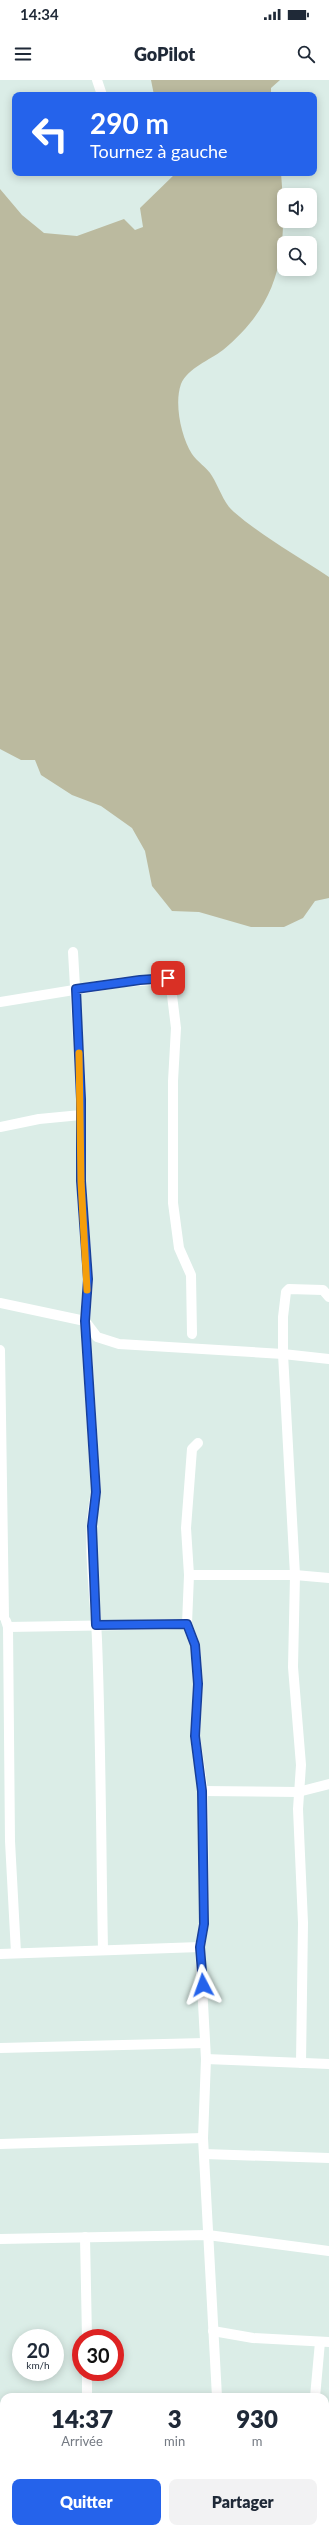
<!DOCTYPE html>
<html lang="fr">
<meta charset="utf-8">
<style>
:root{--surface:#fff;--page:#f2f2f3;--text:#1f2937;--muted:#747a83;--accent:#2563eb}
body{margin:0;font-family:Lato,sans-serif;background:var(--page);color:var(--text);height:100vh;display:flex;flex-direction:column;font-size:15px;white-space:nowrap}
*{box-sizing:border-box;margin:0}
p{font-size:13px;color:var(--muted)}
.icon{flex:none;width:22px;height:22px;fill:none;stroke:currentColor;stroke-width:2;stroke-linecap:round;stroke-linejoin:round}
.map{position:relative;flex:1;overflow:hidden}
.side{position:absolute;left:0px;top:2313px;width:329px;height:140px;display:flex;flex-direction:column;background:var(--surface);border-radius:12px 12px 0 0;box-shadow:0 2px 10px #0003}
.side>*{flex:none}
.top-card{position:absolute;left:12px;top:12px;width:305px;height:84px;border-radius:8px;box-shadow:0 2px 10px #0003;background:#2563eb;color:#fff;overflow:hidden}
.controls{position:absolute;left:277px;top:108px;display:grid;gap:8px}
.controls a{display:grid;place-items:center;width:40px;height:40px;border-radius:8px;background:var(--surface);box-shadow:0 2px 10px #0003;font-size:20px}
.speed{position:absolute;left:12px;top:2249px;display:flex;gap:8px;font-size:20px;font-weight:700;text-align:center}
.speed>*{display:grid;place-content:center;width:52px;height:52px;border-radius:50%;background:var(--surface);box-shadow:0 2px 10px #0003;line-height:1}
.speed small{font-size:10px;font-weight:400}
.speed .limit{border:6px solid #d22;background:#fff;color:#111}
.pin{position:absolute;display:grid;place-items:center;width:34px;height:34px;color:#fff;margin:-17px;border-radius:8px;box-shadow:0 2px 6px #0006}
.me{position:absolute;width:44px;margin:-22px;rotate:356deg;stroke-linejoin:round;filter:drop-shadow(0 0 3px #0008)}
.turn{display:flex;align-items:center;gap:14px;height:84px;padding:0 12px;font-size:18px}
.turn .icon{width:52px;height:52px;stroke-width:2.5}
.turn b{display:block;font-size:28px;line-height:34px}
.eta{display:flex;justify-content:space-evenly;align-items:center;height:68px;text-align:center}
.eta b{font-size:24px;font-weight:800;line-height:28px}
.primary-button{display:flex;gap:8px;margin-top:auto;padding:8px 12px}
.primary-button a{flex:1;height:46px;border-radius:8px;background:var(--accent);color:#fff;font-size:16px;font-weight:800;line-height:46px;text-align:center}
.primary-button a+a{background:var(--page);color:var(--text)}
.status{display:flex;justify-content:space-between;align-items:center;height:28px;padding:0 20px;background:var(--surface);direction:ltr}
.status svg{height:11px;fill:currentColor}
header{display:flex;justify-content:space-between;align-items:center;height:52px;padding:0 12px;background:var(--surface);font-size:18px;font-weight:800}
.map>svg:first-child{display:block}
</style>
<div class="status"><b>14:34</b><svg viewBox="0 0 49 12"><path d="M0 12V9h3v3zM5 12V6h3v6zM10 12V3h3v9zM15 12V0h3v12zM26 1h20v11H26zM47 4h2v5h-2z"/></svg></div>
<header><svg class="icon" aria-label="menu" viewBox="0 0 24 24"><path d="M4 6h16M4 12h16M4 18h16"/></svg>GoPilot<svg class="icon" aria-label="search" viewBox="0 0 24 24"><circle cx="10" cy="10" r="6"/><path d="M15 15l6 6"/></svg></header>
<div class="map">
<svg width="329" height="2453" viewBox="0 0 329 2453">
<rect width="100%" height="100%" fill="#dbede7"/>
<g fill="#bbba9f">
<path d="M151 0H280L271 8V15H154Z"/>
<path d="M176 93H281C287 166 284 220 223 270 210 280 188 288 181 304 174 323 181 357 192 374 197 382 207 387 212 396 219 407 224 424 234 432 263 457 297 476 329 497V818L315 821 303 838 284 847H251L199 832 172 831 152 806 145 771 132 748 101 726 72 715 41 695 35 680H21L0 669V109L22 135 44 153 77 156 124 139 135 150 143 147 140 128Z"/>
</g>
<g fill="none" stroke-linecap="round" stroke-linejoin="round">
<g stroke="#fff" stroke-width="10">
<path d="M97 0 102 15"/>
<path d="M73 872 81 1012V1101L88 1199 85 1241 96 1412C86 1460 95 1511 97 1560 101 1663 101 1767 103 1870"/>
<path d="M0 922 123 902 170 899 176 948 173 1001V1123L179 1168 191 1195 192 1254"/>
<path d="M0 1047 39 1039 81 1035"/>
<path d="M0 1223 85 1241 97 1257 119 1264 283 1274 329 1279"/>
<path d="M0 1270 4 1537"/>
<path d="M198 1363 192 1369 186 1448 189 1495 187 1544 195 1565 198 1604 195 1656 203 1711 204 1843 200 1867 206 1979 203 2058 217 2317"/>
<path d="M189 1495H295L329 1498"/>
<path d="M6 1541 8 1547 187 1544"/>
<path d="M8 1547 10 1761 16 1873"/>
<path d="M203 1711 298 1712 329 1704"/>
<path d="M0 1874 200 1867"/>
<path d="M0 1968 205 1963"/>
<path d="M206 1979 329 1984"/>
<path d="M301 1983 303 1843 298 1729 301 1685 293 1587 295 1495 283 1274V1237L286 1212 289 1209 323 1210 329 1217"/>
<path d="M0 2064 203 2058"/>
<path d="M204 2074 329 2078"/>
<path d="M85 2157 87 2258"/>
<path d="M0 2159 208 2155 329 2171"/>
<path d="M213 2251 253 2258 329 2262"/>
<path d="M87 2292V2317"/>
<path d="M315 2317 320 2262"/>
<path d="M0 2361H4"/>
<path d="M222 2449V2453"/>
<path d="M98 2453 99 2449"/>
<path d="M320 2453V2449"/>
</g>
</g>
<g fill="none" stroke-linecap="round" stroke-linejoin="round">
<g stroke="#184099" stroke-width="10">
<path id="route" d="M168 898 140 900 76 909 81 1019V1101L88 1199 85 1241 96 1412 92 1446 96 1545 187 1544 195 1565 198 1604 195 1656 202 1711 204 1844 200 1867 203 1905"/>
</g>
<use href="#route" stroke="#2563eb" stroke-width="7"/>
<path stroke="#f59e0b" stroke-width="7" d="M79 973 81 1101 87 1210"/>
</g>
</svg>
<div class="controls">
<a><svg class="icon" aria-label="sound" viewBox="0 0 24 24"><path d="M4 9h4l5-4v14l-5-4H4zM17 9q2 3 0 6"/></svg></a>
<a><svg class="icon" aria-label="search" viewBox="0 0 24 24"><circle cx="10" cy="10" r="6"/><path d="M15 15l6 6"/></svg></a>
</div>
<div class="speed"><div>20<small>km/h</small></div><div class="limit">30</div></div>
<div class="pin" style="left:168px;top:898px;background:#d93025"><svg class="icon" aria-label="arrive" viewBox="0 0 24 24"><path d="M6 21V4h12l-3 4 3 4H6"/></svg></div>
<svg class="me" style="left:203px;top:1905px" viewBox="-20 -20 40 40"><path d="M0-17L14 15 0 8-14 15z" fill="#2563eb" stroke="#fff" stroke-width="4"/></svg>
<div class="top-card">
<div class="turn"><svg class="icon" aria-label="left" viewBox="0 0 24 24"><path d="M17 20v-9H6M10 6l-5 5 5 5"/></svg><div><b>290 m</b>Tournez à gauche</div></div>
</div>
<section class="side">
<div class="eta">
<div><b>14:37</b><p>Arrivée</p></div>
<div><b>3</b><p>min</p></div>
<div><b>930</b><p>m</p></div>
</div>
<div class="primary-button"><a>Quitter</a><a>Partager</a></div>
</section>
</div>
